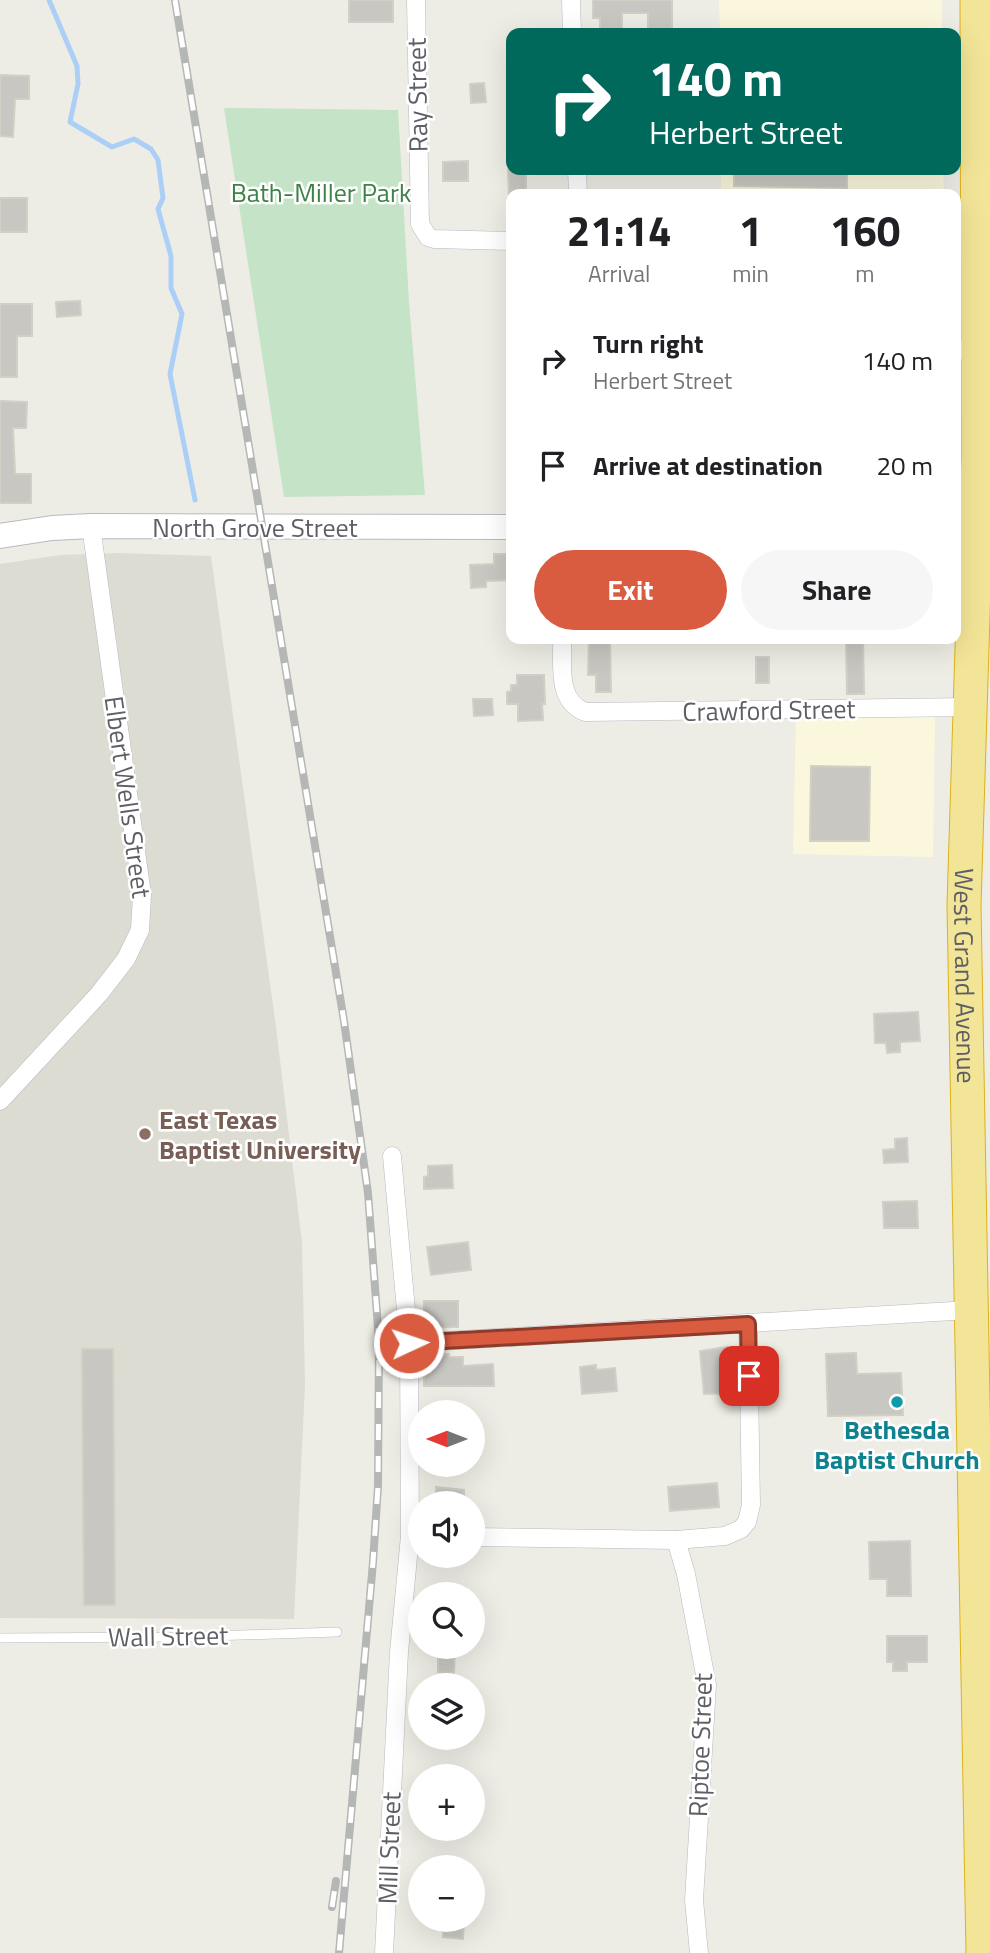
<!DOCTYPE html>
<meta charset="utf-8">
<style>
:root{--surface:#fff;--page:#f6f6f6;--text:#202124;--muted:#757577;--accent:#d95b40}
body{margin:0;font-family:"Titillium Web",sans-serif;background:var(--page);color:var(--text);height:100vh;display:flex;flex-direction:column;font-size:26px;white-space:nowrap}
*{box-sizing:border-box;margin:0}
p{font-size:23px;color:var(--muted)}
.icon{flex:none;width:38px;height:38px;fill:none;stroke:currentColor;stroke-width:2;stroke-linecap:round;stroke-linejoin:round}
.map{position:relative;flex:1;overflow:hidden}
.panel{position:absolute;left:506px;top:189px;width:455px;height:455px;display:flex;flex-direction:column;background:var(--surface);border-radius:14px;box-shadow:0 7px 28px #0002}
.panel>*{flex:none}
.guide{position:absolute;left:506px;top:28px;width:455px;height:147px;border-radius:14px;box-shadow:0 7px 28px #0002;background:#00695c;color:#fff;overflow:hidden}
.needle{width:46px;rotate:270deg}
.fabs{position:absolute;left:408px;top:1400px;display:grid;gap:14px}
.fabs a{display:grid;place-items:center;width:77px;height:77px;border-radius:50%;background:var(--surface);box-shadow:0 7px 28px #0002;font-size:35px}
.pin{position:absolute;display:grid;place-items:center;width:60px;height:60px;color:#fff;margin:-30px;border-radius:14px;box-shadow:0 4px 10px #0006}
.me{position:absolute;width:77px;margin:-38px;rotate:87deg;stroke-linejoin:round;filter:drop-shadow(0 0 5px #0008)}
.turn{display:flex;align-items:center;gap:24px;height:147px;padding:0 28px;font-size:32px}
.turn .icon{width:91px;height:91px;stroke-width:2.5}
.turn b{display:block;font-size:49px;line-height:60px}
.eta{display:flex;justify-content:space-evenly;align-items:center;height:119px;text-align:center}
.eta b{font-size:42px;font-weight:700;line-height:49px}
.action{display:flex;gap:14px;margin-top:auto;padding:14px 28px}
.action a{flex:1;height:80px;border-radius:42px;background:var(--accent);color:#fff;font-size:28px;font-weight:700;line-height:80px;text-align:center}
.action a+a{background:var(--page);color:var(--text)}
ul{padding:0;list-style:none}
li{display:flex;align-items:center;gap:21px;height:105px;padding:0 28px}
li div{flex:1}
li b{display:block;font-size:26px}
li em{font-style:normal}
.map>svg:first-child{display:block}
</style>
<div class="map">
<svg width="990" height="1953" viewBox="0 0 990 1953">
<rect width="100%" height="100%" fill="#eeede5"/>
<g fill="#fbf7dd">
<path d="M719 0H942V33H720Z"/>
<path d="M721 170H943L944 194H721Z"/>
<path d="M796 713 935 716 933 857 793 854Z"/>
</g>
<path fill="#dddcd3" d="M118 553 211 556 276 1027 302 1242 305 1384 294 1619 0 1618V564L60 555Z"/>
<path fill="#c4e3c7" d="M224 108 398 110 409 302 425 495 284 497Z"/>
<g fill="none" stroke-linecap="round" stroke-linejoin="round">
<path stroke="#accff7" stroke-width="5" d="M49 0 77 66 78 84 70 122 112 147 134 139 151 149 158 160 163 198 158 209 171 256V288L182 314 170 374 195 500"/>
</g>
<g fill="#c9c7c2" stroke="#d2cfc4" stroke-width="2">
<rect x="349" y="0" width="44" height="22"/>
<path d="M593 0H672V33H648V13H622V33H600V18H593Z"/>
<path d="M0 75 29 76V99H15L13 137 0 136Z"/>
<path d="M484 83 486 102 471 103 470 84Z"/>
<path d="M468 161V181H443V162Z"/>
<path d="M508 170H526V194H509Z"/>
<path d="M734 170H847V188L734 186Z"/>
<rect x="0" y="198" width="27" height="34"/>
<path d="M80 301 81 315 57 317 56 302Z"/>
<path d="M0 304H32V336H17V377H0Z"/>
<path d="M0 401 27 402 26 428H13L15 474H31V503H0Z"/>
<path d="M494 554H511V580L486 581V587L471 588 470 565 494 564Z"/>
<path d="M846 639H863L864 694H847Z"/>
<path d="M589 642H610L611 692H596V675H588Z"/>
<rect x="756" y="657" width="13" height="26"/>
<path d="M517 675H544L545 704H542L543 720 518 721V704H507V692L511 691V685H517Z"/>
<path d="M473 699H492L493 715 474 716Z"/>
<path d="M811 766 870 767 869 841H810Z"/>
<path d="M918 1012 920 1041 900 1042V1052L887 1053 886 1043H875L874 1014Z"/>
<path d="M907 1138 908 1162 884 1163 883 1150 895 1149V1139Z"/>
<path d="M452 1165 453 1188 424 1189V1177L428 1176V1166Z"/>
<path d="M917 1201 918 1228H884L883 1202Z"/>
<path d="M468 1242 471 1270 431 1275 427 1247Z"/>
<rect x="424" y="1301" width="34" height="26"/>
<path d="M727 1347 730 1393 704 1394 700 1351Z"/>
<path d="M82 1349H113L115 1605H84Z"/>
<path d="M856 1353 857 1374 901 1373 903 1415 828 1416 826 1354Z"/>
<path d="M449 1354V1357H463V1366L493 1364 494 1386H424V1362H429V1355Z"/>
<path d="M596 1365V1370L615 1368 617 1391 582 1394 580 1367Z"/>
<path d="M717 1483 719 1507 670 1511 668 1487Z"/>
<path d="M436 1487 464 1490V1503H436Z"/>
<path d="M910 1541 911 1596H887V1579H870L869 1542Z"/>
<path d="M887 1636H927V1662H907V1671H893V1662H887Z"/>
<path d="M438 1647H455L454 1673 438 1672Z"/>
<path d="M444 1920H464L463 1939 443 1937Z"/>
</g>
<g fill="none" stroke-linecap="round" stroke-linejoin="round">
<g stroke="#b7b9be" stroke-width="10">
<path id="lane" d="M0 1638 181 1637 337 1632"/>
</g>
<g stroke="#b7b9be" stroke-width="19">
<g id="street">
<path d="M416 0 420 224 428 237 434 239 511 241"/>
<path d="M571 0 572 33"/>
<path d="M577 170 578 194"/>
<path d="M956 350H978"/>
<path d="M562 639C563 665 556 700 585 712L970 707"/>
<path d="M0 1101 99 994 126 959 140 930 142 895 91 526"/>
<path d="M409 1343 970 1310"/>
<path d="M472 1537 676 1540 725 1536 741 1529 747 1522 751 1505 748 1324"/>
<path d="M676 1540 686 1574 707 1685 694 1900 699 1953"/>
<path d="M384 1953 399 1652 410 1536 409 1343 392 1156"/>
</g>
</g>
<g stroke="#b8babf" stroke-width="26">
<path id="secondary" d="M0 536 52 528 91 526 511 527"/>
</g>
<g stroke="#ddb216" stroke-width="35">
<g id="highway">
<path id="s1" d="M977 0 978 455 964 905 983 1953"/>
</g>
</g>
<use href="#lane" stroke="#fff" stroke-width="9"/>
<use href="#street" stroke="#fff" stroke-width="18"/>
<use href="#secondary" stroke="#fff" stroke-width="24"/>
<use href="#highway" stroke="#f3e597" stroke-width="33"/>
<g stroke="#b5b6b6" stroke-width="8">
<g id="rail">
<path d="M175 0 344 1021 368 1193 379 1341 378 1486 373 1562 339 1953"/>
<path d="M332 1907 336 1881"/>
</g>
</g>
<use href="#rail" stroke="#fff" stroke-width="5" stroke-dasharray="16" stroke-linecap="butt"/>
</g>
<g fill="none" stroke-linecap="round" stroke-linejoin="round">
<g stroke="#8d3b2a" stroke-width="18">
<path id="route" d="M409 1343 748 1324 749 1376"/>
</g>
<use href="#route" stroke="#d95b40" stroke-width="12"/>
</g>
<circle fill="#8d6e63" stroke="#fff" stroke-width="2.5" cx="145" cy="1134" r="7"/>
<circle fill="#0f9aa8" stroke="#fff" stroke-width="2.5" cx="897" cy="1402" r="7"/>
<g text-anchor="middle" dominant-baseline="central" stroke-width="5" stroke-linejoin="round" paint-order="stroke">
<g font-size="26" fill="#5d5f64" stroke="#fff">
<text transform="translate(417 95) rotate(-91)">Ray Street</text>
<text x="255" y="527">North Grove Street</text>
<text transform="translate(769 710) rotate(-1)">Crawford Street</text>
<text transform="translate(128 797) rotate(82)">Elbert Wells Street</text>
<text stroke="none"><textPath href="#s1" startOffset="976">West Grand Avenue</textPath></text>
<text transform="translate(168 1636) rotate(-1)">Wall Street</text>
<text transform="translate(700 1745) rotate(-88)">Riptoe Street</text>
<text transform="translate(389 1848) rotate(-88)">Mill Street</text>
</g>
<g font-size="26" fill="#3e8248" stroke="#fff">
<text x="321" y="192">Bath-Miller Park</text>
</g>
<g font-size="26" font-weight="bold" fill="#785e54" stroke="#fff" text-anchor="start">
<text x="159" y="1119">East Texas<tspan x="159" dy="30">Baptist University</tspan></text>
</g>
<g font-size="26" font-weight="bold" fill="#0d838f" stroke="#fff">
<text x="897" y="1429">Bethesda<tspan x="897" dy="30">Baptist Church</tspan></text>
</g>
</g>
</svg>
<div class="fabs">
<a><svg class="needle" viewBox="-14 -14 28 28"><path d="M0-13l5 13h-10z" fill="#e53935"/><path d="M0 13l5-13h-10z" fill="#757577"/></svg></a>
<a><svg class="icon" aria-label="sound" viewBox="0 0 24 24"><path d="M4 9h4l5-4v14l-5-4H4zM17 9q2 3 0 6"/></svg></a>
<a><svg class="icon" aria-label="search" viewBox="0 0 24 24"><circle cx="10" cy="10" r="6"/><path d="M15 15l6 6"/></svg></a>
<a><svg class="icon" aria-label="layers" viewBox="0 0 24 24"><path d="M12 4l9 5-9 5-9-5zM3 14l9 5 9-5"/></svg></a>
<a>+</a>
<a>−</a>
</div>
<div class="pin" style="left:749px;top:1376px;background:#d93025"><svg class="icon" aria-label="arrive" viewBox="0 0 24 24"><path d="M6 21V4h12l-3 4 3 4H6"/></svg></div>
<svg class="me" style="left:409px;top:1343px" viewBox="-20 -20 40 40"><circle r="17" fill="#d95b40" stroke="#fff" stroke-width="3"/><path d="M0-11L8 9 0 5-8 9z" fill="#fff"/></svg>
<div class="guide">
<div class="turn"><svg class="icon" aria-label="right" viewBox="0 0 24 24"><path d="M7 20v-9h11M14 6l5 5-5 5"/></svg><div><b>140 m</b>Herbert Street</div></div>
</div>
<section class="panel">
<div class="eta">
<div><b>21:14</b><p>Arrival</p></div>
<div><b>1</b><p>min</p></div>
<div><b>160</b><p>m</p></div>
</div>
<ul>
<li><svg class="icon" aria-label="right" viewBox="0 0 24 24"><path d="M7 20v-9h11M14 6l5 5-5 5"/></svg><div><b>Turn right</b><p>Herbert Street</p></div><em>140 m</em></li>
<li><svg class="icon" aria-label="arrive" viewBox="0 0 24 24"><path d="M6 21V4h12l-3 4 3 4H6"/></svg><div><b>Arrive at destination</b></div><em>20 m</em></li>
</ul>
<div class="action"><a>Exit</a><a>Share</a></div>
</section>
</div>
